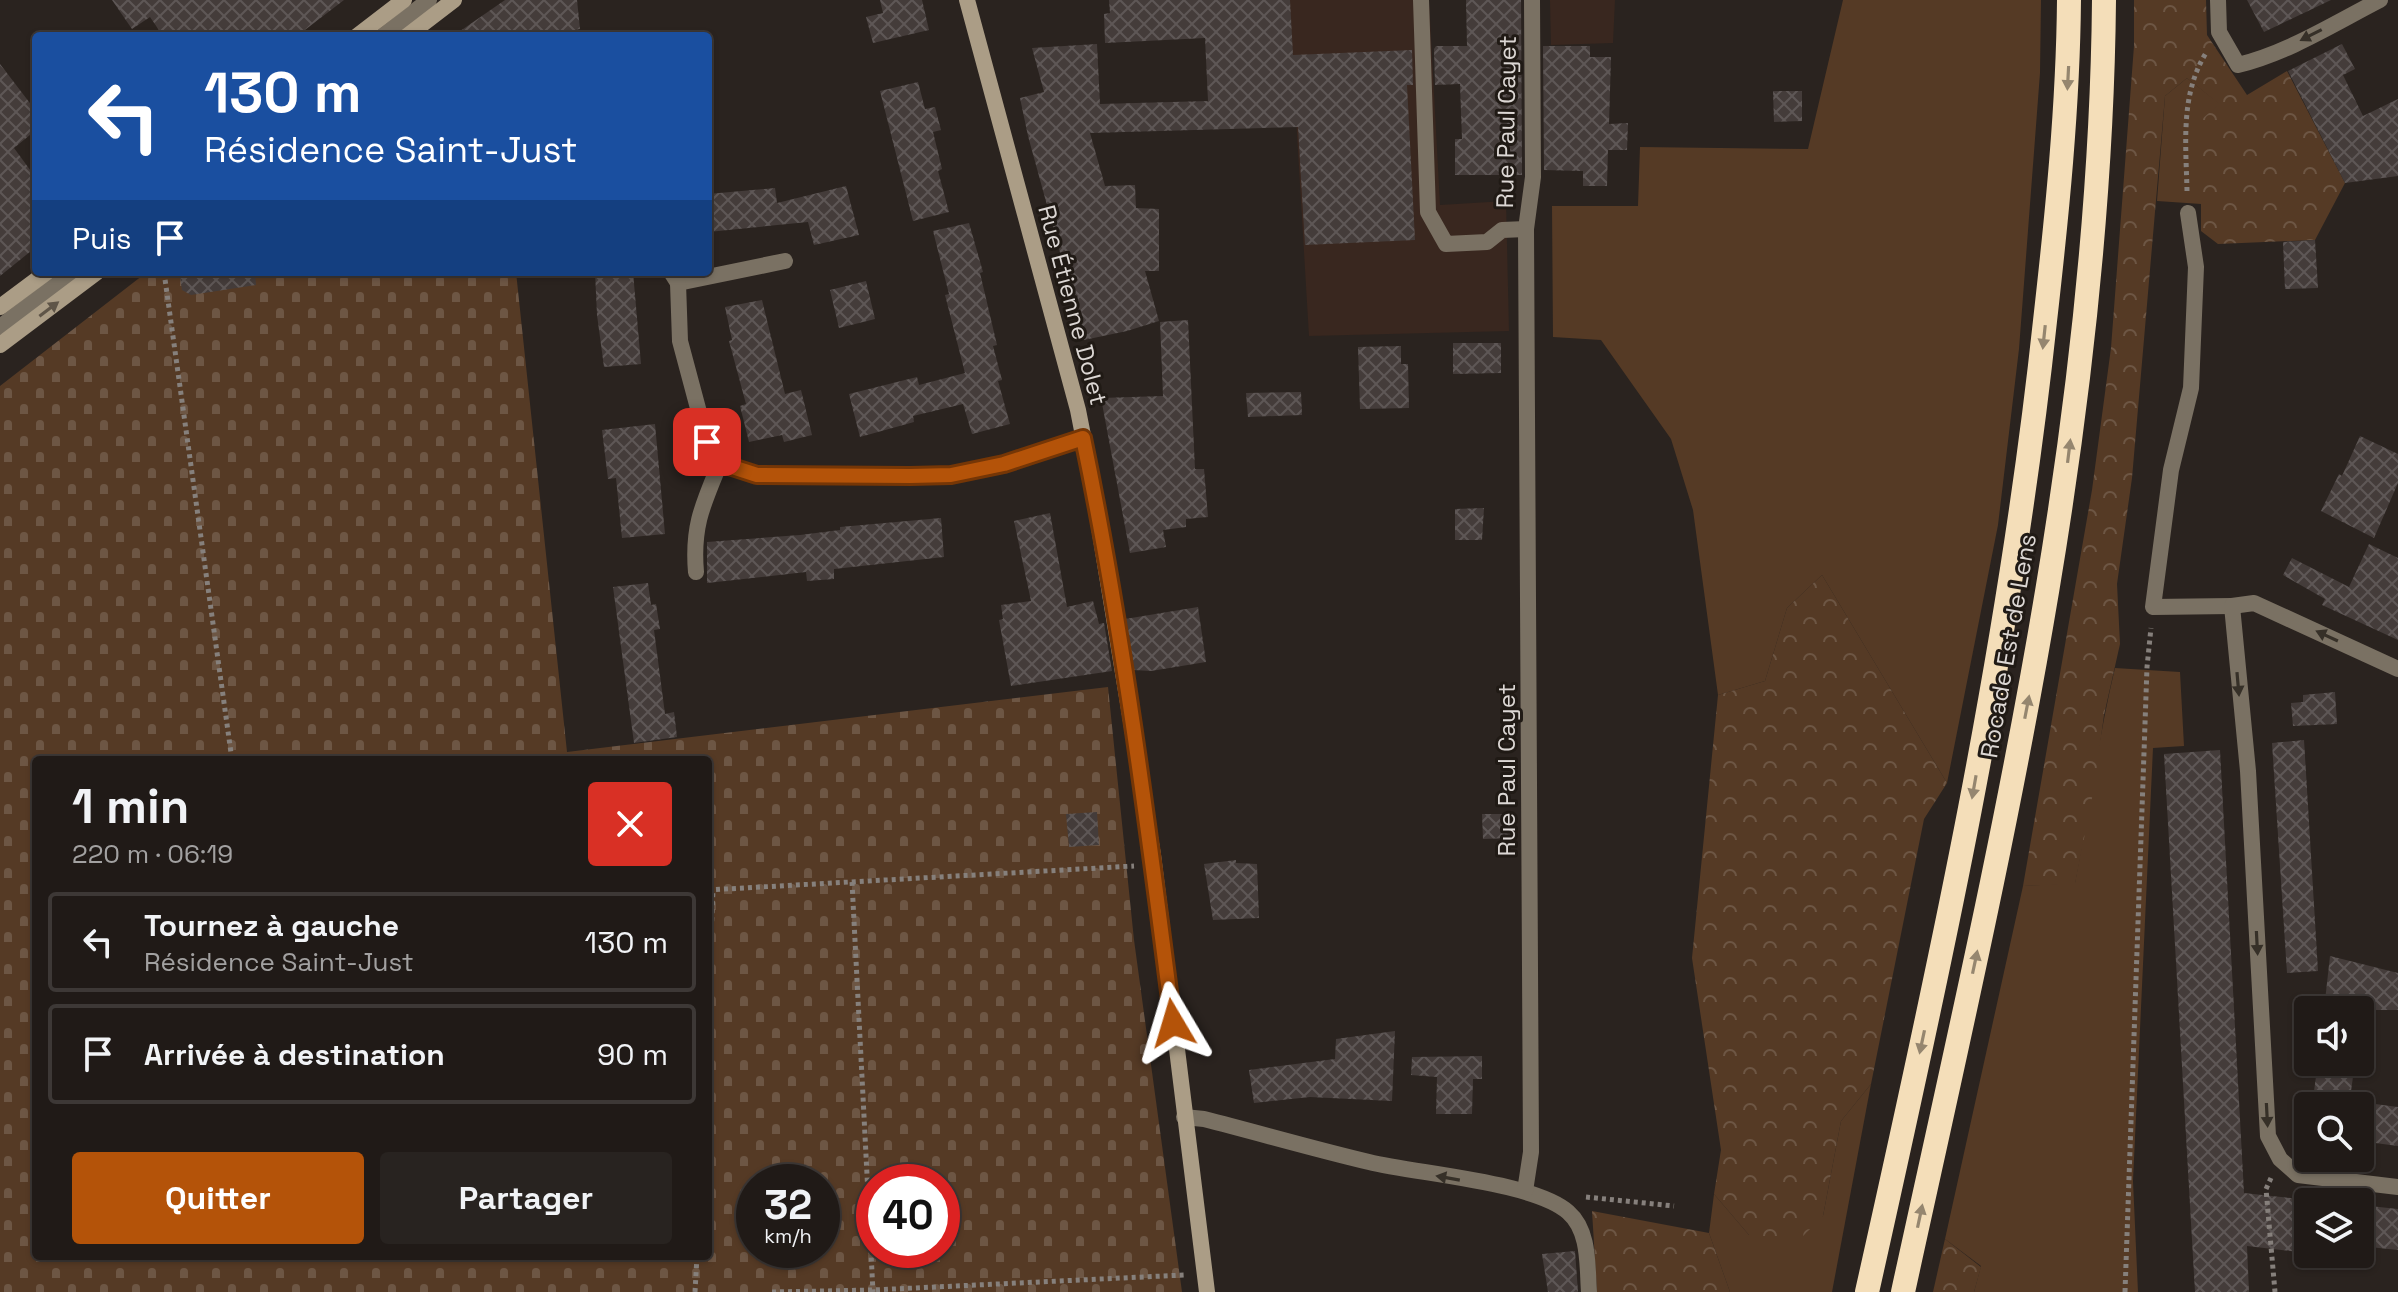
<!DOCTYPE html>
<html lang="fr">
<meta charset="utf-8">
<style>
:root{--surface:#201a17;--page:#282320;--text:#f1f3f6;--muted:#a2a1a1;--line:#3d3836;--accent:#b45309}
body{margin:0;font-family:"Space Grotesk",sans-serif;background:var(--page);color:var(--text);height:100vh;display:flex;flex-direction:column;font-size:30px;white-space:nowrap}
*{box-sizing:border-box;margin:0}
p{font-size:26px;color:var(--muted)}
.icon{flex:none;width:44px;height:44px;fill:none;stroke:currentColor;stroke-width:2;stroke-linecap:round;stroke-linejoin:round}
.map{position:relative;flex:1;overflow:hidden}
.panel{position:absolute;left:32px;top:756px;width:680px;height:504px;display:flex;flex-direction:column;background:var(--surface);border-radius:8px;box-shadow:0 2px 6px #0004,0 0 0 2px var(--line)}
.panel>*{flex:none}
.hud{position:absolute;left:32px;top:32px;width:680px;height:244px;border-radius:8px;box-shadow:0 2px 6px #0004,0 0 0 2px var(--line);background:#1a4fa0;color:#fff;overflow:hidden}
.fabs{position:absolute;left:2294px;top:996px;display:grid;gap:16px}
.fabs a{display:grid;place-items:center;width:80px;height:80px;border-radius:8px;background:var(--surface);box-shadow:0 2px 6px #0004,0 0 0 2px var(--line);font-size:40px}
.speed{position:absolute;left:736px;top:1164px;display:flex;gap:16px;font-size:40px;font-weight:700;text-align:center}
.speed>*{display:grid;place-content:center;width:104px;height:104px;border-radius:50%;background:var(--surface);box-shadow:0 2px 6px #0004,0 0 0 2px var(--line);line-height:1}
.speed small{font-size:20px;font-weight:400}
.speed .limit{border:12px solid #d22;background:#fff;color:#111}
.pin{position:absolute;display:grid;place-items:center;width:68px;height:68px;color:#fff;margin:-34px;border-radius:16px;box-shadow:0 4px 12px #0006}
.me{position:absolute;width:88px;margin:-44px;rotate:353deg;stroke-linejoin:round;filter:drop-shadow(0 0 6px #0008)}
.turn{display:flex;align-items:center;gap:28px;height:168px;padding:0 40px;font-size:36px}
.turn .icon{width:104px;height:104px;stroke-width:2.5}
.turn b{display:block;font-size:56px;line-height:68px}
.then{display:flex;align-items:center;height:76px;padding:0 40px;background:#0003;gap:16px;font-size:30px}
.round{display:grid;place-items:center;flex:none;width:84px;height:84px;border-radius:8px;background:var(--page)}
.overview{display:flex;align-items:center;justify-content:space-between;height:136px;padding:0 40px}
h1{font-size:48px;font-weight:700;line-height:60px}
.primary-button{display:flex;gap:16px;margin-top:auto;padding:16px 40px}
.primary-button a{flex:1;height:92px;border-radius:8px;background:var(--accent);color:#fff;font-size:32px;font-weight:700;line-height:92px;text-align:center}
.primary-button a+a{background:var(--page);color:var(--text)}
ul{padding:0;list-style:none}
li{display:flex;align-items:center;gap:24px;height:100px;margin:0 16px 12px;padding:0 24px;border:4px solid var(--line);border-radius:8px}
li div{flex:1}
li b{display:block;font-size:30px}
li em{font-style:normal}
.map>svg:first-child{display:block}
</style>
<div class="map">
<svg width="2398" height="1292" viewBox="0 0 2398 1292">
<defs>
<pattern id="forest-crowns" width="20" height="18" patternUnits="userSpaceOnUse" patternTransform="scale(2)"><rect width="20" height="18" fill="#553a25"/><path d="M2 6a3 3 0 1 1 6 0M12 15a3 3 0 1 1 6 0" fill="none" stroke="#6d5644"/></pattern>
<pattern id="cemetery-stones" width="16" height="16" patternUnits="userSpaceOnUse" patternTransform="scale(2)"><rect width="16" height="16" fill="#553a25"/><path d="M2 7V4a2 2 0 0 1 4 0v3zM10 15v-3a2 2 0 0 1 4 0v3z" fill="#6d5644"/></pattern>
<pattern id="building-cross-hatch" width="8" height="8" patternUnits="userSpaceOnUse" patternTransform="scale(2)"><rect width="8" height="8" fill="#443c3a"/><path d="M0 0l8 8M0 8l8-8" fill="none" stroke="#5e5756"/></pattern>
</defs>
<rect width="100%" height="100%" fill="#2a231f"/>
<g fill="#39271f">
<path d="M1289 0H1429L1440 205 1506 201 1509 331 1309 336Z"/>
<path d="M1550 0H1615L1613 43 1551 45Z"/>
</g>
<g fill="#553a25">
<path d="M1843 0H2041L2040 73 2019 349 1998 525 1947 783 1822 575 1787 608 1765 681 1718 695 1693 510 1671 439 1601 340 1553 337 1552 206H1638L1640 147 1808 149Z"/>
<path d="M2187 78 2220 104 2201 121V204L2157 201 2165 96Z"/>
<path d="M2115 668 2180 672 2184 746 2153 748 2133 1181 2138 1292H1974L1981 1266 1945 1239 2023 886 2075 883C2089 812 2098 739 2115 668Z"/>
<path d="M1871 1084 1832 1292H1730L1709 1233 1714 1194 1749 1235 1823 1216 1841 1121Z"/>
</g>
<g fill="url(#forest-crowns)">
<path d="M2134 0H2206L2207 35 2247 95 2287 71 2345 183 2315 240 2218 244 2201 231V120L2219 104 2187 78 2165 96 2132 478 2117 584 2120 644 2104 715 2094 788 2075 884 2023 886 2092 490 2111 348 2134 46Z"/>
<path d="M1822 575 1947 783 1924 819 1871 1084 1841 1121 1823 1216 1792 1247 1749 1235 1714 1194 1721 1150 1692 958 1718 695 1765 681 1787 608Z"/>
<path d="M1592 1211 1709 1233 1730 1292H1597Z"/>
<path d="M1945 1239 1981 1267 1974 1292H1933Z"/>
</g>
<path fill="url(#cemetery-stones)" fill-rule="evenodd" d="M147 272H516L567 752 1108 687 1134 940 1182 1292H0V386ZM36 760H708V1256H36ZM754 1182H822V1250H754ZM874 1182H942V1250H874Z"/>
<g fill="url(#building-cross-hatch)">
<path d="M112 0H344L297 36H163L150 17 132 29Z"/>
<path d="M505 0H577L580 29 545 36H453Z"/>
<path d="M880 0H922L929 30 873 43 866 17 883 13Z"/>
<path d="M1109 0H1290L1293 55 1412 50 1413 85H1407L1415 240 1305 245 1298 127 1090 133 1105 186 1135 185 1136 208 1159 209V271H1145L1159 321 1127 331 1084 340 1028 136 1020 98 1044 92 1032 48 1097 44 1100 104 1208 101 1205 38 1105 43 1104 14 1110 13Z"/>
<path d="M1466 0H1521L1522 175H1455V139H1462L1460 84 1435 85 1434 49 1436 46H1467Z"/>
<path d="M2247 0H2331L2264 32Z"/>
<path d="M2342 44 2355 69 2343 75 2363 116 2398 99V176L2345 183 2288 71Z"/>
<path d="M1543 46H1590V57H1611L1609 124 1628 123 1627 150H1608L1607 186H1583V171L1544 170Z"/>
<path d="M0 64 36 111V130L14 148 36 178V247L0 276Z"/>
<path d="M918 82 925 109 935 107 941 130 933 132 942 169 938 171 949 212 913 221 880 91Z"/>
<path d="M1773 91H1802V121L1774 122Z"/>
<path d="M846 186 859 235 814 245 808 222 708 232V194L775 188 777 203Z"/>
<path d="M969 223 983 272 980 273 997 345 993 346 1002 380 998 381 1010 424 972 434 963 404 913 416 914 422 860 437 849 394 917 377 919 385 965 373 945 295 949 294 933 231Z"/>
<path d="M2315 240 2318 288 2285 289 2283 242Z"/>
<path d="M179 272H255L256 285 191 295 182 290Z"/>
<path d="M595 272H633L641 364 604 367 597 315Z"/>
<path d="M866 281 875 319 839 328 830 290Z"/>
<path d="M762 300 785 394 801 390 812 435 784 442 782 435 749 442 740 406 746 404 729 341 732 340 725 307Z"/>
<path d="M1188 320 1195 469H1204L1208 517 1186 519V527L1163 530 1166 547 1130 553 1101 398 1163 396 1160 322Z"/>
<path d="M1453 343H1501V373L1453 374Z"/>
<path d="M1401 346V364H1408L1409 408 1360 409 1358 347Z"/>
<path d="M1301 392 1302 415 1248 417 1246 393Z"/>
<path d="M655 424 665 534 622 538 616 478 608 479 602 430Z"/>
<path d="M2360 436 2398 454V483L2374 538 2321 511 2339 474 2342 476Z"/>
<path d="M1484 508 1482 540H1455V509Z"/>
<path d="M1050 513 1067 607 1093 601 1099 624 1104 623 1112 671 1011 686 999 620 1003 619 1001 605 1031 601 1014 521Z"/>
<path d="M941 518 944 557 834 569V579L807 581 806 572 707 583V542L800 535 840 530V527Z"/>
<path d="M2369 544 2398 558V640L2322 605 2325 599 2283 575 2292 558 2349 587Z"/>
<path d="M648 583 651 605 656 604 660 629 654 630 665 714 674 712 677 737 634 743 613 587Z"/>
<path d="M1198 607 1206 662 1151 671 1134 670 1125 619Z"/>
<path d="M2335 692 2337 724 2293 726 2291 703 2303 702V695Z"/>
<path d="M2304 740 2318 971 2287 973 2272 743Z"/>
<path d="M2220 750 2244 1193 2308 1200V1253L2247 1246 2249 1292H2195L2164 754Z"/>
<path d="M1097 812 1099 845 1069 847 1066 814Z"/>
<path d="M1482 814H1511L1512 838 1483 839Z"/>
<path d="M1236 860V863L1257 864 1259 918 1213 920 1204 864Z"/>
<path d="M2330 956 2398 973V1010H2324Z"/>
<path d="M1395 1031 1392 1101 1310 1097 1254 1103 1249 1070 1335 1059 1336 1039Z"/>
<path d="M1482 1056V1079H1473L1472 1114H1436L1437 1077 1411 1075 1412 1057Z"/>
<path d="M2318 1062H2355L2349 1106H2312Z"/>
<path d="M2360 1102 2398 1107V1146L2360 1141Z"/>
<path d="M2360 1205 2398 1209V1250L2360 1246Z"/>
<path d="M1575 1251 1578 1292H1548L1542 1254Z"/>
</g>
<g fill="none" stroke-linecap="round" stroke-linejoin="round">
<g stroke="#86807c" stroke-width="5" stroke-dasharray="4 4" stroke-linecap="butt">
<path d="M2187 191C2186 144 2180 95 2206 53"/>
<path d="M164 272 232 760"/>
<path d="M852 882 873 1292"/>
<path d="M708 890 1134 866"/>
<path d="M708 1009 713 890"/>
<path d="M2271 1178 2266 1189 2275 1292"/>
<path d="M1586 1197 1674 1206"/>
<path d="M695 1292 697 1256"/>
<path d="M772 1292 873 1290 1184 1275"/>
<path d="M2125 1292 2147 667 2151 628"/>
</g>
<g stroke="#7a7163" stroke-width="16">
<path d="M1421 0 1428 212 1446 244 1487 242 1502 230 1526 229"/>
<path d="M383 36 429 0"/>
<path d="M2188 213 2196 267 2191 388 2171 470 2153 607 2232 606"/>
<path d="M671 272 678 283 785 261"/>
<path d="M0 327 72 272"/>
<path d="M696 572C692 526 703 504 720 463"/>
</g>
<g stroke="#7a7163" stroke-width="16">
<path d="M2218 0 2219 32 2238 65C2288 53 2335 23 2380 0"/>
<path d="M678 283 680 341 707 442 720 463 757 475H951L1004 464 1083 438"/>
<path d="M2398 669 2254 603 2232 606 2248 771 2268 1136 2280 1159 2298 1175 2398 1187"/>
<path d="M1184 1117 1204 1119C1259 1133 1314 1149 1369 1162 1418 1174 1534 1182 1568 1212 1590 1231 1587 1266 1589 1292"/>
<path d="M1525 1191 1531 1152 1526 229 1533 177 1532 0"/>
</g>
<g stroke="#ab9d86" stroke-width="16">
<path d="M967 0 1078 410 1089 466 1153 855 1207 1292"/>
<path d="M357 36 404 0"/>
<path d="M407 36 454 0"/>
<path d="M0 307 47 272"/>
<path d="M0 345 97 272"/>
</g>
<g stroke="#f4deb9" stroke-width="24">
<path d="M1867 1292C1939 971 2010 649 2045 321 2057 215 2068 108 2069 0"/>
<path d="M1903 1292C1996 866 2100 438 2104 0"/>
</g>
</g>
<defs><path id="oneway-solid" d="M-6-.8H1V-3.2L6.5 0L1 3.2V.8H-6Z" transform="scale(2)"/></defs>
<g fill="#363028">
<use href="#oneway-solid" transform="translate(2311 35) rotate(153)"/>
<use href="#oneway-solid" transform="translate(2327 636) rotate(-155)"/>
<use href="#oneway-solid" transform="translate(2238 684) rotate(85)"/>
<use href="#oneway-solid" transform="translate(2257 943) rotate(87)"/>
<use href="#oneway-solid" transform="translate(2267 1115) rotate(87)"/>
<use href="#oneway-solid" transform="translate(1448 1178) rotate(-170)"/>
</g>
<g fill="#95866f">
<use href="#oneway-solid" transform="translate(2068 78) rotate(93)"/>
<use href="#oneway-solid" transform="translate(2044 337) rotate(96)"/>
<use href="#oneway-solid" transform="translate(2069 451) rotate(-83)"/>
<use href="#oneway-solid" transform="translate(2027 707) rotate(-79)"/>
<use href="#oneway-solid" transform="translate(1974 787) rotate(100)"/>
<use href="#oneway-solid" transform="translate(1975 962) rotate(-78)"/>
<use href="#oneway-solid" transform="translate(1922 1042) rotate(102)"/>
<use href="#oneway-solid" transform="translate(1920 1216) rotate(-78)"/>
</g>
<use fill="#5f5548" href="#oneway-solid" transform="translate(49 309) rotate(-37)"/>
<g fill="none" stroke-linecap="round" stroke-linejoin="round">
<g stroke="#753606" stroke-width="20">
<path id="route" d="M707 442 720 463 757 475 910 476 951 475 1004 464 1083 438C1123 631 1148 827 1173 1023"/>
</g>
<use href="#route" stroke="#b45309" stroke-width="14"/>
</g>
<g text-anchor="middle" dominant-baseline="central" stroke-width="6" stroke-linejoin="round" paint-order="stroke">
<g font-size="24" fill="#dcd7d4" stroke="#201a15">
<text transform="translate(1506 122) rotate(-89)">Rue Paul Cayet</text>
<text transform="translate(1073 305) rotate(75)">Rue Étienne Dolet</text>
<text transform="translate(2008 646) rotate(-80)">Rocade Est de Lens</text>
<text transform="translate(1506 770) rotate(-90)">Rue Paul Cayet</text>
</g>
</g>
</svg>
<div class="fabs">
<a><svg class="icon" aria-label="sound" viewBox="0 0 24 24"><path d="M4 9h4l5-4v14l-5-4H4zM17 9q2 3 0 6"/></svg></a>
<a><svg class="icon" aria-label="search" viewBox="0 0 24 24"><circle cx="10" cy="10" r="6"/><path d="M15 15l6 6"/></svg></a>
<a><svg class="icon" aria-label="layers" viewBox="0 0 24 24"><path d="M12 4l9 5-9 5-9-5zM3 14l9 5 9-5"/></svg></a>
</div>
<div class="speed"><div>32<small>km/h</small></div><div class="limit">40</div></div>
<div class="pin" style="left:707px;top:442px;background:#d93025"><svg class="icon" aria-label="arrive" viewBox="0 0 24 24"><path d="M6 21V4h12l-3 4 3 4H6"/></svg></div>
<svg class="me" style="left:1173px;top:1023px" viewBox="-20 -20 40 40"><path d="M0-17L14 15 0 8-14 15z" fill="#b45309" stroke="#fff" stroke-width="4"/></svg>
<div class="hud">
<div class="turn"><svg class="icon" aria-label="left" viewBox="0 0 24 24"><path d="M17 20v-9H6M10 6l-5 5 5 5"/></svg><div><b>130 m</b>Résidence Saint-Just</div></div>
<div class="then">Puis<svg class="icon" aria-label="arrive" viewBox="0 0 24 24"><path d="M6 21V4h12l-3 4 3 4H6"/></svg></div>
</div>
<section class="panel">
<div class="overview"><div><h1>1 min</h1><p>220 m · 06:19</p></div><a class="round" style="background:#d93025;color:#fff"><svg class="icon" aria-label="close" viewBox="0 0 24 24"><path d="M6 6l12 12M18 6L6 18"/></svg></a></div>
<ul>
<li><svg class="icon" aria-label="left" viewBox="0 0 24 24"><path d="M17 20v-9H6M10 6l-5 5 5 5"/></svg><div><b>Tournez à gauche</b><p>Résidence Saint-Just</p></div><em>130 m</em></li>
<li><svg class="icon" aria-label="arrive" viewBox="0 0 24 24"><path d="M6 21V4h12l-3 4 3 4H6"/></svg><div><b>Arrivée à destination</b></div><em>90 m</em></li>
</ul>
<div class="primary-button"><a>Quitter</a><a>Partager</a></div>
</section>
</div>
